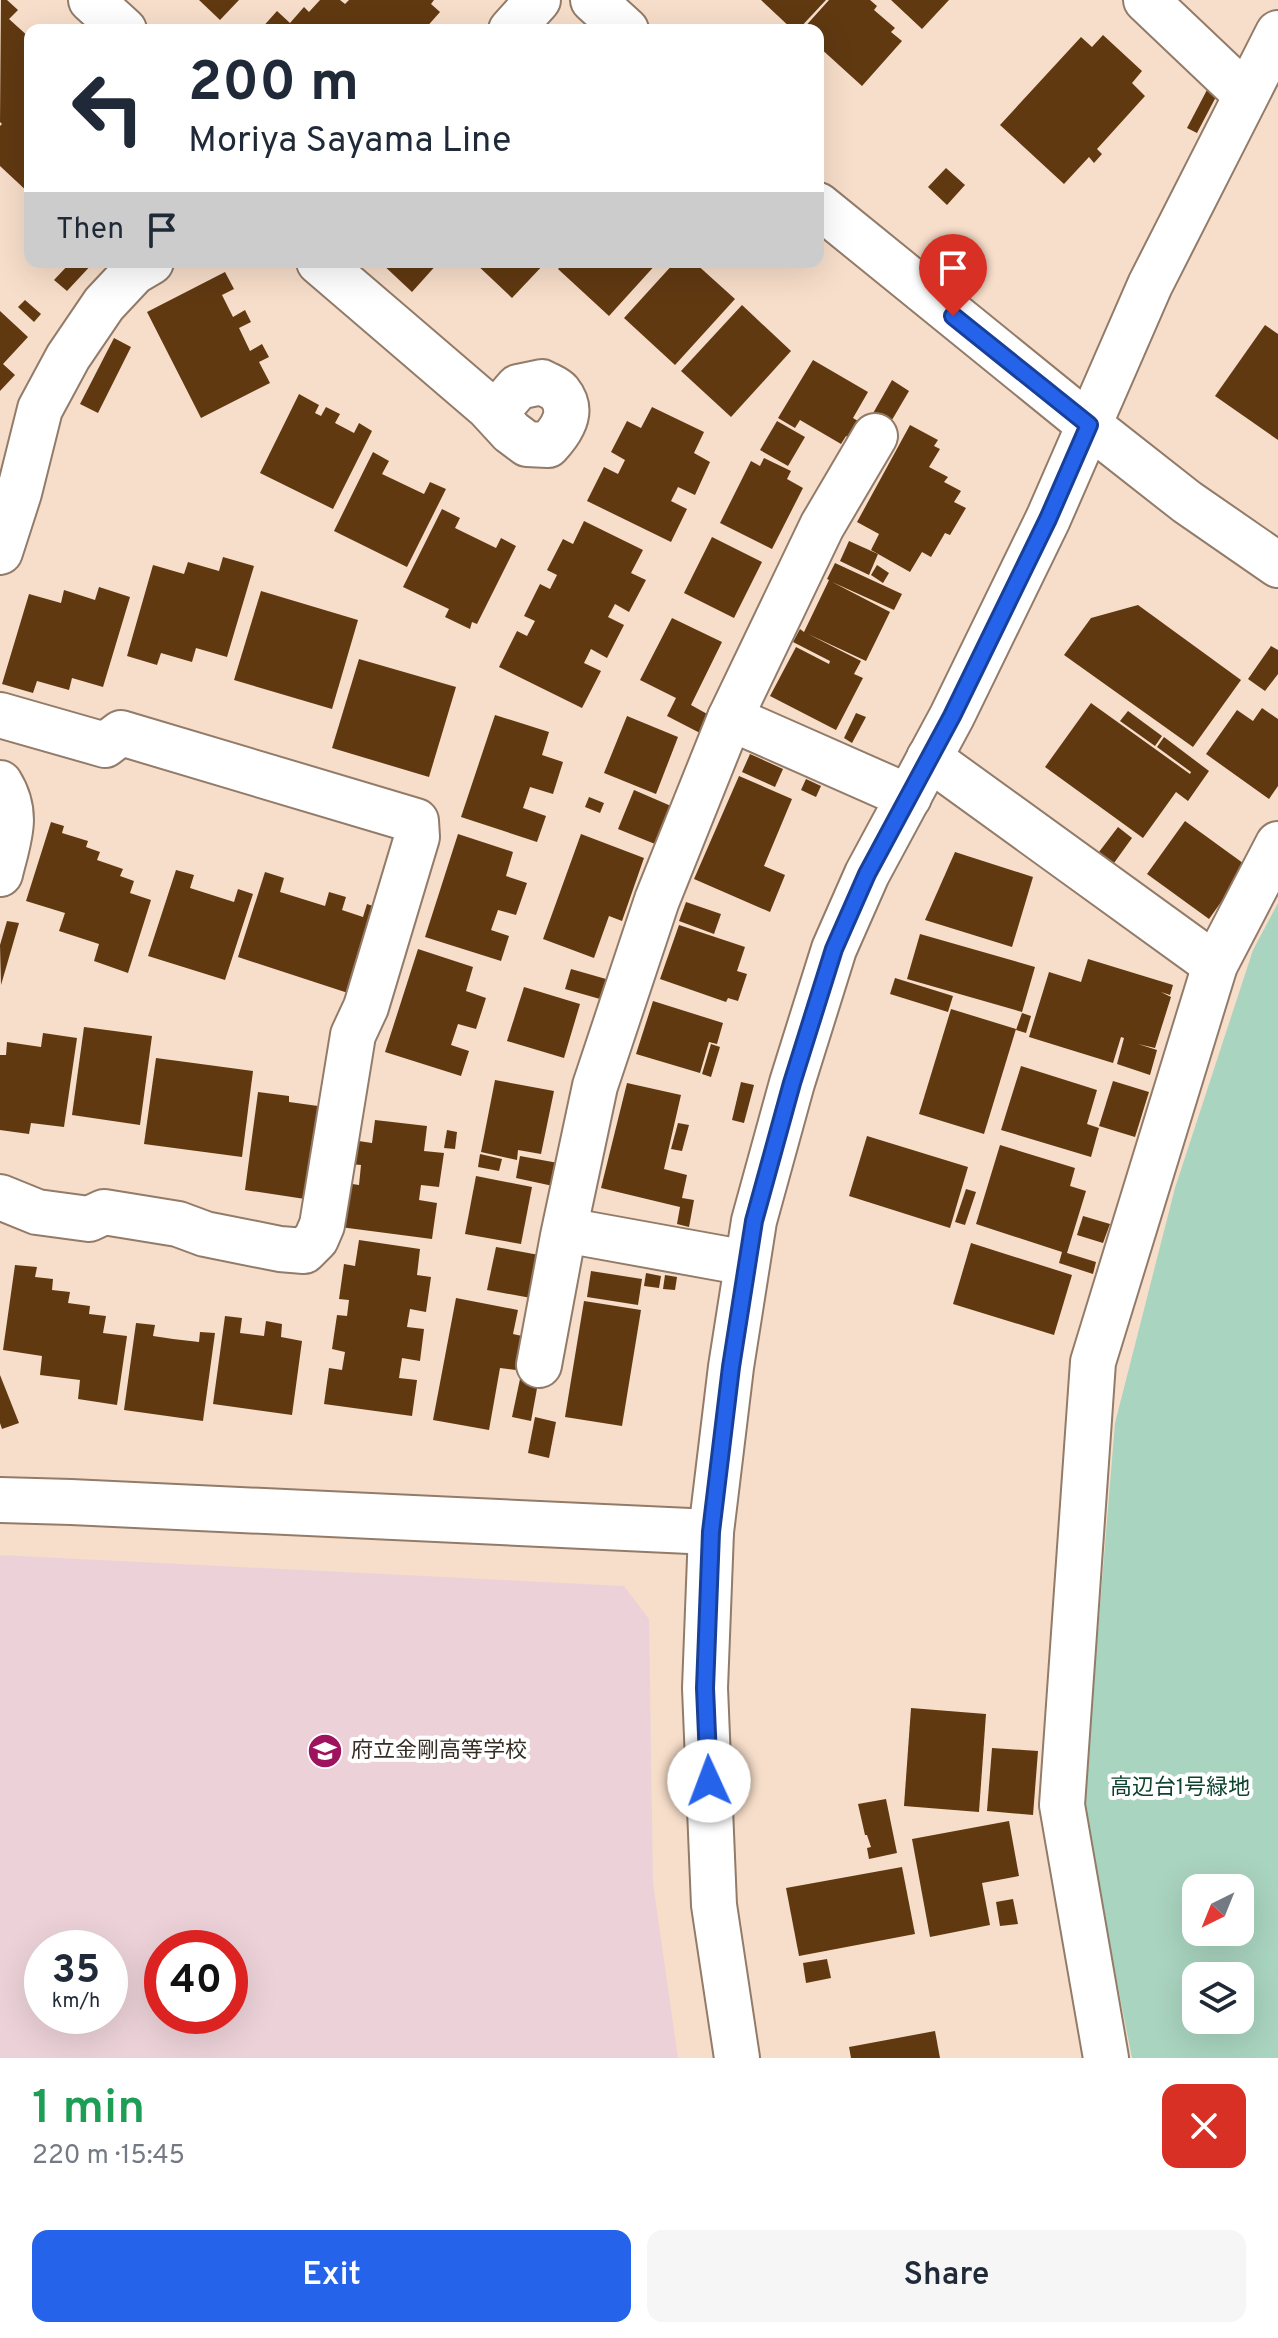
<!DOCTYPE html>
<meta charset="utf-8">
<style>
:root{--surface:#fff;--page:#f6f6f7;--text:#1f2937;--muted:#747a83;--accent:#2563eb}
body{margin:0;font-family:Overpass,"Noto Sans JP",sans-serif;background:var(--page);color:var(--text);height:100vh;display:flex;flex-direction:column;font-size:30px;white-space:nowrap}
*{box-sizing:border-box;margin:0}
p{font-size:26px;color:var(--muted)}
.icon{flex:none;width:44px;height:44px;fill:none;stroke:currentColor;stroke-width:2;stroke-linecap:round;stroke-linejoin:round}
.map{position:relative;height:2058px;overflow:hidden}
.drawer{display:flex;flex-direction:column;background:var(--surface);flex:1}
.drawer>*{flex:none}
.guide{position:absolute;left:24px;top:24px;width:800px;height:244px;border-radius:16px;box-shadow:0 8px 32px #0002;background:#fff;color:var(--text);overflow:hidden}
.needle{width:52px;rotate:223deg}
.controls{position:absolute;left:1182px;top:1874px;display:grid;gap:16px}
.controls a{display:grid;place-items:center;width:72px;height:72px;border-radius:16px;background:var(--surface);box-shadow:0 8px 32px #0002;font-size:40px}
.speed{position:absolute;left:24px;top:1930px;display:flex;gap:16px;font-size:40px;font-weight:700;text-align:center}
.speed>*{display:grid;place-content:center;width:104px;height:104px;border-radius:50%;background:var(--surface);box-shadow:0 8px 32px #0002;line-height:1}
.speed small{font-size:20px;font-weight:400}
.speed .limit{border:12px solid #d22;background:#fff;color:#111}
.pin{position:absolute;display:grid;place-items:center;width:68px;height:68px;color:#fff;margin:-82px -34px;border-radius:50% 50% 50% 0;rotate:-45deg;box-shadow:0 0 8px #0007}
.pin .icon{rotate:45deg}
.me{position:absolute;width:88px;margin:-44px;rotate:358deg;stroke-linejoin:round;filter:drop-shadow(0 0 6px #0008)}
.turn{display:flex;align-items:center;gap:28px;height:168px;padding:0 32px;font-size:36px}
.turn .icon{width:104px;height:104px;stroke-width:2.5}
.turn b{display:block;font-size:56px;line-height:68px}
.then{display:flex;align-items:center;height:76px;padding:0 32px;background:#0003;gap:16px;font-size:30px}
.round{display:grid;place-items:center;flex:none;width:84px;height:84px;border-radius:16px;background:var(--page)}
.head{display:flex;align-items:center;justify-content:space-between;height:136px;padding:0 32px}
h1{font-size:48px;font-weight:600;line-height:60px;color:#1e9e55}
.button{display:flex;gap:16px;margin-top:auto;padding:16px 32px}
.button a{flex:1;height:92px;border-radius:16px;background:var(--accent);color:#fff;font-size:32px;font-weight:600;line-height:92px;text-align:center}
.button a+a{background:var(--page);color:var(--text)}
.map>svg:first-child{display:block}
</style>
<div class="map">
<svg width="1278" height="2058" viewBox="0 0 1278 2058">
<rect width="100%" height="100%" fill="#f7deca"/>
<path fill="#ecd2d8" fill-rule="evenodd" d="M0 1555 624 1586 649 1619 653 1883 678 2058H0ZM42 1948H110V2016H42ZM162 1948H230V2016H162Z"/>
<path fill="#a9d4bf" fill-rule="evenodd" d="M1278 903V2058H1132L1081 1800 1098 1630 1115 1423 1175 1188 1253 950ZM1196 1888H1240V1932H1196ZM1196 1976H1240V2020H1196Z"/>
<g fill="#603911">
<path d="M1 0H7L18 10 9 19 30 38V194L0 166V126L2 124 0 122Z"/>
<path d="M199 0H239L220 20Z"/>
<path d="M320 0H340L345 4 349 0H434L431 4 440 12 424 30H260L277 11 290 23 304 7 309 12Z"/>
<path d="M761 0H826L798 30H793Z"/>
<path d="M829 0H870L877 6 874 10 895 28 891 32 902 41 862 86 818 46V30H802Z"/>
<path d="M891 0H949L922 29Z"/>
<path d="M1103 35 1142 71 1132 83 1145 96 1097 149 1102 154 1094 163 1089 157 1064 184 1000 125 1081 37 1092 47Z"/>
<path d="M1208 88 1218 93 1197 133 1187 128Z"/>
<path d="M946 168 965 185 947 205 928 187Z"/>
<path d="M71 262H94L67 291 54 280Z"/>
<path d="M380 262H439L412 292Z"/>
<path d="M474 262H546L512 298Z"/>
<path d="M565 262H658L609 316 558 269Z"/>
<path d="M675 262H694L735 299 675 365 624 318Z"/>
<path d="M225 272 234 289 222 295 233 317 245 310 251 322 239 328 250 351 262 344 269 357 259 362 270 383 201 418 147 312Z"/>
<path d="M25 300 41 314 34 322 18 307Z"/>
<path d="M742 305 791 351 731 417 681 371Z"/>
<path d="M0 311 28 337 3 364 15 375 0 391Z"/>
<path d="M1265 325 1278 334V440L1215 396Z"/>
<path d="M114 338 131 347 98 413 80 404Z"/>
<path d="M813 360 868 392 853 418 858 421 849 438 846 436 841 444 800 420 795 428 778 418Z"/>
<path d="M892 380 909 391 889 425 872 415Z"/>
<path d="M299 394 319 405 315 413 321 416 326 407 340 414 335 423 354 433 359 423 372 431 333 509 260 473Z"/>
<path d="M652 407 704 432 694 453 710 462 695 495 678 487 671 501 687 509 671 542 587 501 604 467 618 474 625 460 611 452 627 421 641 428Z"/>
<path d="M777 421 805 437 788 466 760 450Z"/>
<path d="M910 425 938 440 934 446 940 449 929 467 948 477 944 482 961 491 954 502 966 508 950 535 945 533 931 557 922 552 910 572 871 550 879 534 857 522Z"/>
<path d="M373 452 389 461 382 474 424 494 430 482 446 489 407 567 334 531Z"/>
<path d="M764 458 791 471 787 479 803 488 772 549 720 523 751 461 760 466Z"/>
<path d="M442 509 460 518 455 528 496 548 501 538 516 546 477 624 472 622 470 629 445 617 449 609 403 587Z"/>
<path d="M584 521 643 550 631 573 646 580 629 612 615 604 608 617 624 625 607 658 591 649 584 663 601 671 582 708 499 667 517 631 527 636 535 621 524 616 540 584 550 589 557 575 547 570 563 539 573 544Z"/>
<path d="M712 537 762 562 734 618 684 593Z"/>
<path d="M849 541 878 554 869 575 840 561Z"/>
<path d="M223 557 254 566 227 657 196 648 192 662 161 653 157 665 127 656 153 565 184 574 188 562 219 571Z"/>
<path d="M835 563 902 594 894 610 832 582 890 612 866 661 808 634 861 661 854 674 863 678 836 730 770 696 796 647 829 664 830 661 793 642 800 629 804 632 829 580 827 579Z"/>
<path d="M877 565 889 573 883 583 871 575Z"/>
<path d="M99 587 130 597 103 687 72 678 69 690 37 681 33 693 2 684 29 594 61 603 64 590 95 600Z"/>
<path d="M261 591 358 620 332 709 234 680Z"/>
<path d="M1138 605 1241 680 1193 747 1064 655 1091 618Z"/>
<path d="M672 618 722 642 691 705 709 715 700 733 667 716 676 698 640 680Z"/>
<path d="M1271 646 1278 650V674L1265 691 1248 679Z"/>
<path d="M359 659 456 687 429 777 332 748Z"/>
<path d="M1091 703 1190 774 1191 772 1157 747 1164 737 1209 771 1188 801 1176 792 1143 838 1045 767Z"/>
<path d="M1262 708 1278 719V786L1269 799 1206 754 1237 710 1253 721Z"/>
<path d="M1128 711 1162 736 1155 746 1120 721Z"/>
<path d="M856 713 866 717 852 743 844 738Z"/>
<path d="M495 715 549 732 542 755 563 762 553 794 530 787 523 808 546 816 537 842 461 817Z"/>
<path d="M627 716 678 737 656 794 604 773Z"/>
<path d="M750 754 783 769 775 787 742 772Z"/>
<path d="M739 776 792 799 764 866 785 875 770 912 694 879Z"/>
<path d="M806 779 821 786 816 797 801 790Z"/>
<path d="M634 790 671 806 655 844 618 829Z"/>
<path d="M589 797 604 803 600 813 585 807Z"/>
<path d="M1185 821 1247 866 1209 919 1147 874Z"/>
<path d="M51 822 64 826 62 833 88 841 86 847 100 852 97 860 123 869 120 876 134 881 130 893 151 900 128 973 94 961 99 944 59 931 65 913 26 901Z"/>
<path d="M1118 827 1132 838 1114 863 1099 852Z"/>
<path d="M458 834 513 852 506 876 527 883 516 915 498 910 491 930 509 936 501 961 425 937Z"/>
<path d="M581 834 644 858 622 921 609 916 594 958 543 939Z"/>
<path d="M955 852 1033 877 1012 947 925 920Z"/>
<path d="M176 870 194 875 190 888 234 902 238 889 253 894 225 980 148 956Z"/>
<path d="M265 872 284 878 280 892 325 906 329 892 346 897 342 910 363 917 367 904 376 907 348 993 238 957Z"/>
<path d="M686 902 721 914 714 934 679 921Z"/>
<path d="M7 921 19 923 1 985 0 945Z"/>
<path d="M679 925 745 947 737 971 747 974 738 1001 728 998 726 1002 660 979Z"/>
<path d="M920 934 1035 967 1022 1012 907 979Z"/>
<path d="M418 949 473 967 466 991 486 998 476 1029 458 1024 451 1045 469 1051 461 1076 385 1052Z"/>
<path d="M1088 959 1173 985 1170 995 1161 992 1171 997 1155 1048 1138 1044 1157 1050 1150 1075 1117 1064 1124 1038 1121 1037 1113 1063 1029 1037 1049 972 1081 982Z"/>
<path d="M571 969 606 979 600 999 565 989Z"/>
<path d="M895 978 953 996 948 1012 890 994Z"/>
<path d="M524 987 580 1004 564 1058 507 1041Z"/>
<path d="M653 1001 723 1023 717 1044 709 1042 700 1073 636 1054Z"/>
<path d="M951 1009 1016 1029 984 1134 919 1114Z"/>
<path d="M1022 1013 1031 1016 1026 1033 1016 1030Z"/>
<path d="M84 1027 152 1036 140 1125 72 1115Z"/>
<path d="M43 1033 77 1038 64 1127 31 1123 29 1134 0 1130V1055H6L7 1042 41 1047Z"/>
<path d="M711 1044 720 1047 711 1077 702 1074Z"/>
<path d="M156 1058 253 1071 242 1157 144 1144Z"/>
<path d="M1021 1066 1097 1090 1087 1124 1099 1128 1091 1157 1001 1130Z"/>
<path d="M495 1080 554 1091 541 1154 518 1150 517 1160 481 1152Z"/>
<path d="M1113 1081 1149 1092 1135 1137 1099 1126Z"/>
<path d="M741 1082 754 1085 744 1123 732 1120Z"/>
<path d="M627 1083 681 1095 664 1169 687 1175 682 1198 694 1200 689 1227 677 1224 680 1207 601 1188Z"/>
<path d="M258 1092 289 1096V1102L318 1106 305 1199 245 1190Z"/>
<path d="M375 1120 427 1126 424 1151 444 1153 439 1187 421 1185 419 1200 437 1203 432 1239 340 1227 346 1183 359 1185 361 1165 349 1164 352 1140 372 1143Z"/>
<path d="M678 1123 689 1125 682 1151 671 1149Z"/>
<path d="M447 1130 457 1132 455 1149 444 1148Z"/>
<path d="M867 1136 968 1167 950 1228 849 1196Z"/>
<path d="M1000 1145 1075 1168 1070 1186 1086 1191 1067 1253 1096 1262 1093 1274 1059 1263 1062 1252 976 1224Z"/>
<path d="M480 1154 502 1159 499 1171 478 1167Z"/>
<path d="M520 1156 558 1163 553 1186 516 1178Z"/>
<path d="M476 1176 532 1187 521 1244 465 1234Z"/>
<path d="M966 1189 976 1192 965 1225 955 1222Z"/>
<path d="M1083 1216 1110 1224 1103 1243 1077 1235Z"/>
<path d="M359 1240 420 1249 417 1275 431 1277 426 1312 410 1309 407 1327 424 1329 420 1361 402 1358 399 1378 417 1380 412 1416 324 1404 329 1368 342 1370 345 1352 332 1349 337 1315 347 1316 349 1300 339 1299 344 1264 355 1266Z"/>
<path d="M971 1243 1072 1275 1054 1335 953 1304Z"/>
<path d="M496 1247 539 1255 531 1298 487 1290Z"/>
<path d="M15 1265 37 1267 35 1277 53 1279 52 1290 70 1292 68 1303 90 1306 89 1314 106 1316 103 1333 127 1336 117 1405 78 1399 80 1380 40 1375 42 1356 3 1350Z"/>
<path d="M591 1271 642 1279 638 1305 587 1297Z"/>
<path d="M646 1273 661 1276 659 1288 644 1286Z"/>
<path d="M665 1275 677 1277 675 1290 663 1289Z"/>
<path d="M456 1298 518 1310 513 1334 522 1336 516 1370 500 1368 489 1430 433 1420Z"/>
<path d="M584 1301 641 1310 622 1426 565 1417Z"/>
<path d="M225 1316 242 1318 240 1333 264 1336 266 1321 282 1324 281 1337 302 1341 292 1415 213 1404Z"/>
<path d="M136 1323 155 1325 153 1336 173 1339 199 1342 200 1332 215 1333 203 1421 124 1410Z"/>
<path d="M0 1375 19 1423 2 1429 0 1423Z"/>
<path d="M520 1379 538 1383 531 1421 512 1417Z"/>
<path d="M535 1417 556 1422 549 1458 528 1453Z"/>
<path d="M911 1708 986 1714 979 1812 904 1806Z"/>
<path d="M992 1748 1038 1751 1033 1815 987 1811Z"/>
<path d="M886 1799 897 1853 869 1859 867 1848 871 1847 867 1835H865L858 1804Z"/>
<path d="M1009 1821 1019 1876 982 1883 990 1925 930 1937 912 1839Z"/>
<path d="M902 1867 915 1934 799 1956 786 1888Z"/>
<path d="M1013 1899 1018 1924 1000 1926 996 1902Z"/>
<path d="M827 1959 831 1978 806 1983 803 1963Z"/>
<path d="M935 2031 940 2058H851L849 2047Z"/>
</g>
<g fill="none" stroke-linecap="round" stroke-linejoin="round">
<g stroke="#927b69" stroke-width="48">
<g id="minor">
<path d="M91 0 124 30"/>
<path d="M1146 0 1246 95"/>
<path d="M511 30 538 0"/>
<path d="M319 262 488 407 511 432 527 444 548 445C562 430 575 412 559 392 556 388 547 385 542 382L518 387 505 402 488 407"/>
<path d="M0 552 19 493 40 409 68 357 104 304 134 272 151 262"/>
<path d="M0 715 105 745 121 733 416 821 417 837 366 1007 353 1035 322 1225 316 1239 304 1251 280 1249 205 1234 178 1224 104 1212 89 1219 37 1212 0 1197"/>
<path d="M730 718 909 797"/>
<path d="M929 758 1215 965"/>
<path d="M0 783C20 815 8 840 0 874"/>
<path d="M565 1230 747 1263"/>
<path d="M539 1365 563 1236 595 1086 657 900 730 718 822 526 875 436"/>
<path d="M0 1500 71 1502 711 1532"/>
<path d="M737 2058 714 1905 705 1688 711 1532 731 1367 754 1221 792 1083 834 949 867 874 952 716 1048 519 1150 285 1278 33"/>
<path d="M1106 2058 1062 1805 1093 1362 1215 965 1278 844"/>
</g>
</g>
<g stroke="#927b69" stroke-width="48">
<g id="major">
<path d="M593 0 626 30"/>
<path d="M818 205 1089 425 1187 502 1278 565"/>
</g>
</g>
<use href="#minor" stroke="#fff" stroke-width="44"/>
<use href="#major" stroke="#fff" stroke-width="44"/>
</g>
<g fill="none" stroke-linecap="round" stroke-linejoin="round">
<g stroke="#184099" stroke-width="20">
<path id="route" d="M709 1781 705 1688 711 1532 731 1367 754 1221 792 1083 834 949 867 874 952 716 1048 519 1089 425 953 316"/>
</g>
<use href="#route" stroke="#2563eb" stroke-width="14"/>
</g>
<defs>
<g id="school-disc" transform="scale(1.8)"><circle r="9.5" fill="#9f125d" stroke="#fff"/><path d="M0-5L7-2L0 1L-7-2ZM-4 1L0 2.5L4 1V4Q0 6-4 4Z" fill="#fff"/></g>
</defs>
<g fill-rule="evenodd">
<use href="#school-disc" x="325" y="1751"/>
</g>
<g text-anchor="middle" dominant-baseline="central" stroke-width="8" stroke-linejoin="round" paint-order="stroke">
<g font-size="22" fill="#362d25" stroke="#fff" text-anchor="start">
<text x="351" y="1751">府立金剛高等学校</text>
</g>
<g font-size="22" fill="#0e422f" stroke="#fff">
<text x="1180" y="1788">高辺台1号緑地</text>
</g>
</g>
</svg>
<div class="controls">
<a><svg class="needle" viewBox="-14 -14 28 28"><path d="M0-13l5 13h-10z" fill="#e53935"/><path d="M0 13l5-13h-10z" fill="#747a83"/></svg></a>
<a><svg class="icon" aria-label="layers" viewBox="0 0 24 24"><path d="M12 4l9 5-9 5-9-5zM3 14l9 5 9-5"/></svg></a>
</div>
<div class="speed"><div>35<small>km/h</small></div><div class="limit">40</div></div>
<div class="pin" style="left:953px;top:316px;background:#d93025"><svg class="icon" aria-label="arrive" viewBox="0 0 24 24"><path d="M6 21V4h12l-3 4 3 4H6"/></svg></div>
<svg class="me" style="left:709px;top:1781px" viewBox="-20 -20 40 40"><circle r="19" fill="#fff"/><path d="M0-13L10 11 0 6-10 11z" fill="#2563eb"/></svg>
<div class="guide">
<div class="turn"><svg class="icon" aria-label="left" viewBox="0 0 24 24"><path d="M17 20v-9H6M10 6l-5 5 5 5"/></svg><div><b>200 m</b>Moriya Sayama Line</div></div>
<div class="then">Then<svg class="icon" aria-label="arrive" viewBox="0 0 24 24"><path d="M6 21V4h12l-3 4 3 4H6"/></svg></div>
</div>
</div>
<section class="drawer">
<div class="head"><div><h1>1 min</h1><p>220 m · 15:45</p></div><a class="round" style="background:#d93025;color:#fff"><svg class="icon" aria-label="close" viewBox="0 0 24 24"><path d="M6 6l12 12M18 6L6 18"/></svg></a></div>
<div class="button"><a>Exit</a><a>Share</a></div>
</section>
